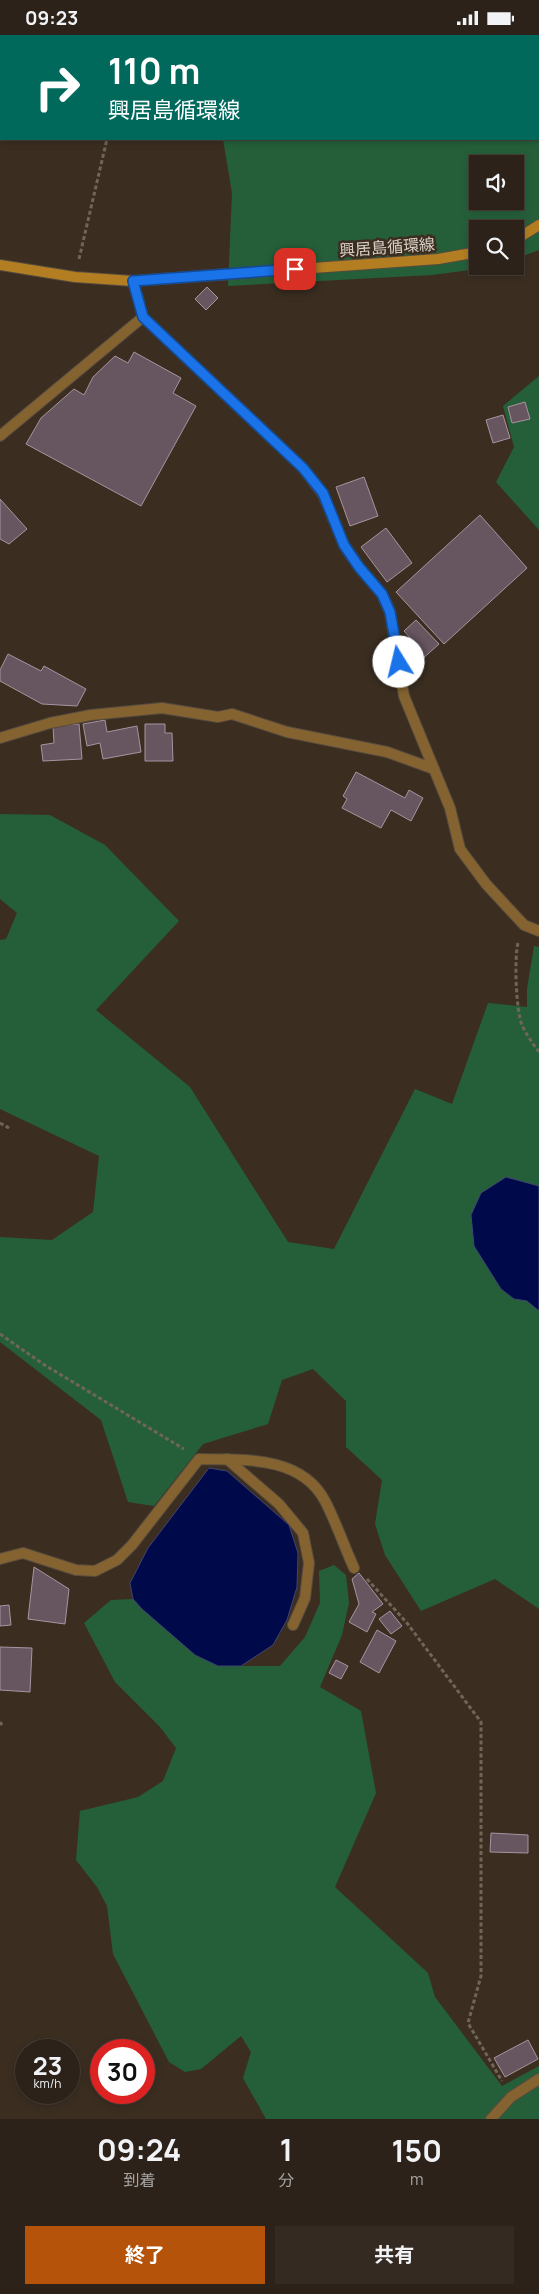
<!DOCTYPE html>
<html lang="ja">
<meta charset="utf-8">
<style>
:root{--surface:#2c2219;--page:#342a22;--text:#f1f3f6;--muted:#a6a4a2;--line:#483f38;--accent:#b45309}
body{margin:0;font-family:Manrope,"Noto Sans JP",sans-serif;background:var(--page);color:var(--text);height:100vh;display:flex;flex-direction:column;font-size:19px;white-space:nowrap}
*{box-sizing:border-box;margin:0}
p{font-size:16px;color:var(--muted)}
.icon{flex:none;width:28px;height:28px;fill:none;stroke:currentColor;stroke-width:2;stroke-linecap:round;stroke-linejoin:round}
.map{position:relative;height:2084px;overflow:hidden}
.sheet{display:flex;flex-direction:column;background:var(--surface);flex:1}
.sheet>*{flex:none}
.hud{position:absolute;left:0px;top:0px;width:540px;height:105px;box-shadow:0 2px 8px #0003,0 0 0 1px var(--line);background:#00695c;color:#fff;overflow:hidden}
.fabs{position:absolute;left:469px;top:120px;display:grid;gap:10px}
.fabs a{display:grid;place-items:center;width:55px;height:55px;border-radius:0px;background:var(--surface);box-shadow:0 2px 8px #0003,0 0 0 1px var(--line);font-size:25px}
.speed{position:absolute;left:15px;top:2004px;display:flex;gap:10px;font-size:25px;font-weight:700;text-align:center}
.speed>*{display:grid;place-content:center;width:65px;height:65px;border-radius:50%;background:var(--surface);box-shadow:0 2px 8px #0003,0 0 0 1px var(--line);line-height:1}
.speed small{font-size:12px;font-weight:400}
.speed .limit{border:8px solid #d22;background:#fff;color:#111}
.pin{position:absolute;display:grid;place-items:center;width:42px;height:42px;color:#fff;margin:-21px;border-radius:10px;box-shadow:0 2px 8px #0006}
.me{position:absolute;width:55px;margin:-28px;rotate:351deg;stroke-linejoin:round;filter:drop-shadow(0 0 4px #0008)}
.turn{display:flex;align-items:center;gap:18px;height:105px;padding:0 25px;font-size:22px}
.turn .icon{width:65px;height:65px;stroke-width:2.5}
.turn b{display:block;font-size:35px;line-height:42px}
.eta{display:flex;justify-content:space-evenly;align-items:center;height:85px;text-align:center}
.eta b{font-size:30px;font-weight:700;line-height:35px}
.cta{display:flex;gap:10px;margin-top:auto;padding:10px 25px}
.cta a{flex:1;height:58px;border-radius:0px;background:var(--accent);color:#fff;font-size:20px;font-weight:700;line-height:58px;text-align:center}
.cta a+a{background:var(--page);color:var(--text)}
.status{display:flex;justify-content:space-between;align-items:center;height:35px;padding:0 25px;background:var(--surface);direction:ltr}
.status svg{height:14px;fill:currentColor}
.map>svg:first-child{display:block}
</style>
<div class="status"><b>09:23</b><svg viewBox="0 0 49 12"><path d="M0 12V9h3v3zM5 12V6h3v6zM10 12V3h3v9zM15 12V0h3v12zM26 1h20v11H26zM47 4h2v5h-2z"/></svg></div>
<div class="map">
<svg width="539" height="2084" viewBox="0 0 539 2084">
<rect width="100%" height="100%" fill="#3b2e21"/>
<g fill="#255f3a" fill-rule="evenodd">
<path d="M177 0H539V215L515 224V194H478V231H500L432 240 228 251 232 158 223 104H539V1ZM478 129H515V166H478Z"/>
<path d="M539 341V495L496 447 514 412 503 371Z"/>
<path d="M0 779 50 780 105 810 179 886 96 975 190 1052 288 1207 334 1214 415 1054 452 1069 488 968 527 972V954L534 911 539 912V1151L506 1142 514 1264 527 1266 539 1276V1574L495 1544 421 1576 385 1520 375 1489 382 1445 346 1412V1366L313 1334 282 1345 268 1389 203 1409 154 1471 128 1467 101 1385 0 1307V1202L52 1205 93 1177 99 1121 0 1074V905L6 904 17 878 0 864Z"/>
<path d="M334 1530 346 1540 349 1568 342 1600 320 1652 361 1676 376 1758 335 1852 428 1938 435 1962 502 2051 539 2031V2084H266L243 2043 251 2017 241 2001 201 2034 185 2037 169 2027 113 1919 107 1871 97 1852 76 1825 80 1776 138 1762 163 1746 176 1713 160 1692 115 1647 84 1588 111 1565 133 1564 195 1620 218 1631H280L305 1602 320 1568 319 1536Z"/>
</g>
<g fill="#000a4b" stroke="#414570">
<path d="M506 1142 539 1151V1276L527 1266 514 1264 501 1254 474 1211 471 1180 481 1158Z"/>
<path d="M209 1433 227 1436 289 1490 298 1518 297 1552 287 1585 273 1610 241 1631H218L195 1620 142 1574 133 1564 130 1548 148 1513Z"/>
</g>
<g fill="#675560" stroke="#a794a0">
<path d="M207 252 218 263 206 275 195 264Z"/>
<path d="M134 317 181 343 173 358 196 371 141 471 26 409 41 383 74 354 84 360 93 342 115 321 128 328Z"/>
<path d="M525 367 530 384 512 388 508 372Z"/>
<path d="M503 380 510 403 493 408 486 385Z"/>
<path d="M364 442 378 481 350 491 336 452Z"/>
<path d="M0 464 27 494 9 509 0 504Z"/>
<path d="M480 480 527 533 444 609 396 557Z"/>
<path d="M386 493 412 528 387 547 361 512Z"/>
<path d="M416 585 439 609 419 627 404 610 411 604 404 596Z"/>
<path d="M8 619 41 636 44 631 86 654 77 671 42 669 0 646V635Z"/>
<path d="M105 685 107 697 137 691 141 717 103 724 100 708 87 711 83 689Z"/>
<path d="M79 689 82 724 43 726 41 710 54 708 53 691Z"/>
<path d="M145 689H165V698H172L173 726H145Z"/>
<path d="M356 737 405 763 409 755 423 763 411 786 391 775 381 793 342 773 347 764 343 761Z"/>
<path d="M34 1532 69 1554 65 1589 28 1584Z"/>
<path d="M359 1538 383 1569 372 1577 376 1579 367 1597 349 1587 359 1569 352 1544Z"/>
<path d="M9 1570 11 1590 0 1591V1571Z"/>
<path d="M390 1576 402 1591 391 1599 379 1584Z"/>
<path d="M377 1595 396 1606 379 1638 360 1627Z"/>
<path d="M0 1612 32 1613 30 1657 0 1655Z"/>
<path d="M336 1625 348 1631 341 1644 329 1638Z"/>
<path d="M491 1798 528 1800V1818L490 1817Z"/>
<path d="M528 2005 538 2024 505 2042 494 2023Z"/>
</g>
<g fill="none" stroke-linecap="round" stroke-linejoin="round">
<g stroke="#574b3f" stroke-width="12">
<g id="street">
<path d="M133 246 143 282 303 433 323 459 344 510 359 532 382 559 390 577 404 661 450 773 460 814 486 849 524 890 539 896"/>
<path d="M0 401 143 282"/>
<path d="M0 703 50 688 91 680 162 673 218 682 232 679 287 697 387 717 434 734"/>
<path d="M227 1424 279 1469 303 1498 309 1528 305 1563 293 1590"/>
<path d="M0 1524 23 1518 76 1535 95 1536 117 1525 132 1510 199 1424C242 1425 301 1420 325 1466 336 1487 344 1511 354 1533"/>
<path d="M491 2084 511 2062 539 2044"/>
</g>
</g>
<g stroke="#574b3f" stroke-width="12">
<g id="secondary">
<path d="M515 205 539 190"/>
<path d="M0 230 75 242 133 246 438 224 478 217"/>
</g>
</g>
<g stroke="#706559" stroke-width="3" stroke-dasharray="4 2.5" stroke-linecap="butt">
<path d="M138 0V1"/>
<path d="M79 224 107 104"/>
<path d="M518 908C514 923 516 976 522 990 526 999 533 1009 539 1017"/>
<path d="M0 1088 9 1093"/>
<path d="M0 1299 43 1329 184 1414"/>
<path d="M367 1544 407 1588 481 1687V1941L468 1988 502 2046"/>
<path d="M0 1687 2 1690"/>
</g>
<use href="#street" stroke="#846330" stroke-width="10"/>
<use href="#secondary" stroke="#b37e21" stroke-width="10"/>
</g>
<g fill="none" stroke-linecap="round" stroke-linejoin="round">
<g stroke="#114b97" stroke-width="12">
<path id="route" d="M295 234 133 246 143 282 303 433 323 458 344 510 359 532 382 559 390 577 399 627"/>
</g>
<use href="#route" stroke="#1a73e8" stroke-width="9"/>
</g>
<g text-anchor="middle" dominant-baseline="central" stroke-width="5" stroke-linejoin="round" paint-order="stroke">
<g font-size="16" fill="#d9d0c8" stroke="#3b2e21">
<text transform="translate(387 212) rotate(-4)">興居島循環線</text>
</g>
</g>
</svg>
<div class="fabs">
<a><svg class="icon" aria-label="sound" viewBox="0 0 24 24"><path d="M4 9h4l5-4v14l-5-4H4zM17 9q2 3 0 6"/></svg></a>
<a><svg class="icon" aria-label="search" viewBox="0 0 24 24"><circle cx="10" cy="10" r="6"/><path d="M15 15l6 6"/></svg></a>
</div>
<div class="speed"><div>23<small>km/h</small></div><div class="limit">30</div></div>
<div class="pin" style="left:295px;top:234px;background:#d93025"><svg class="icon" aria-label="arrive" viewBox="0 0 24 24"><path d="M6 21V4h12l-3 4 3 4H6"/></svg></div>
<svg class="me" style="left:399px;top:627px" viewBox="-20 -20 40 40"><circle r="19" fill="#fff"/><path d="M0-13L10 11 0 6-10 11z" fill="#1a73e8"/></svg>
<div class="hud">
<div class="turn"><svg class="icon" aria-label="right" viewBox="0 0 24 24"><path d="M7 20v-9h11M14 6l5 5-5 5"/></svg><div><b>110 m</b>興居島循環線</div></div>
</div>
</div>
<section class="sheet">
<div class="eta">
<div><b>09:24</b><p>到着</p></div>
<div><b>1</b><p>分</p></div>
<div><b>150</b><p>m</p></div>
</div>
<div class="cta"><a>終了</a><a>共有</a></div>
</section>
